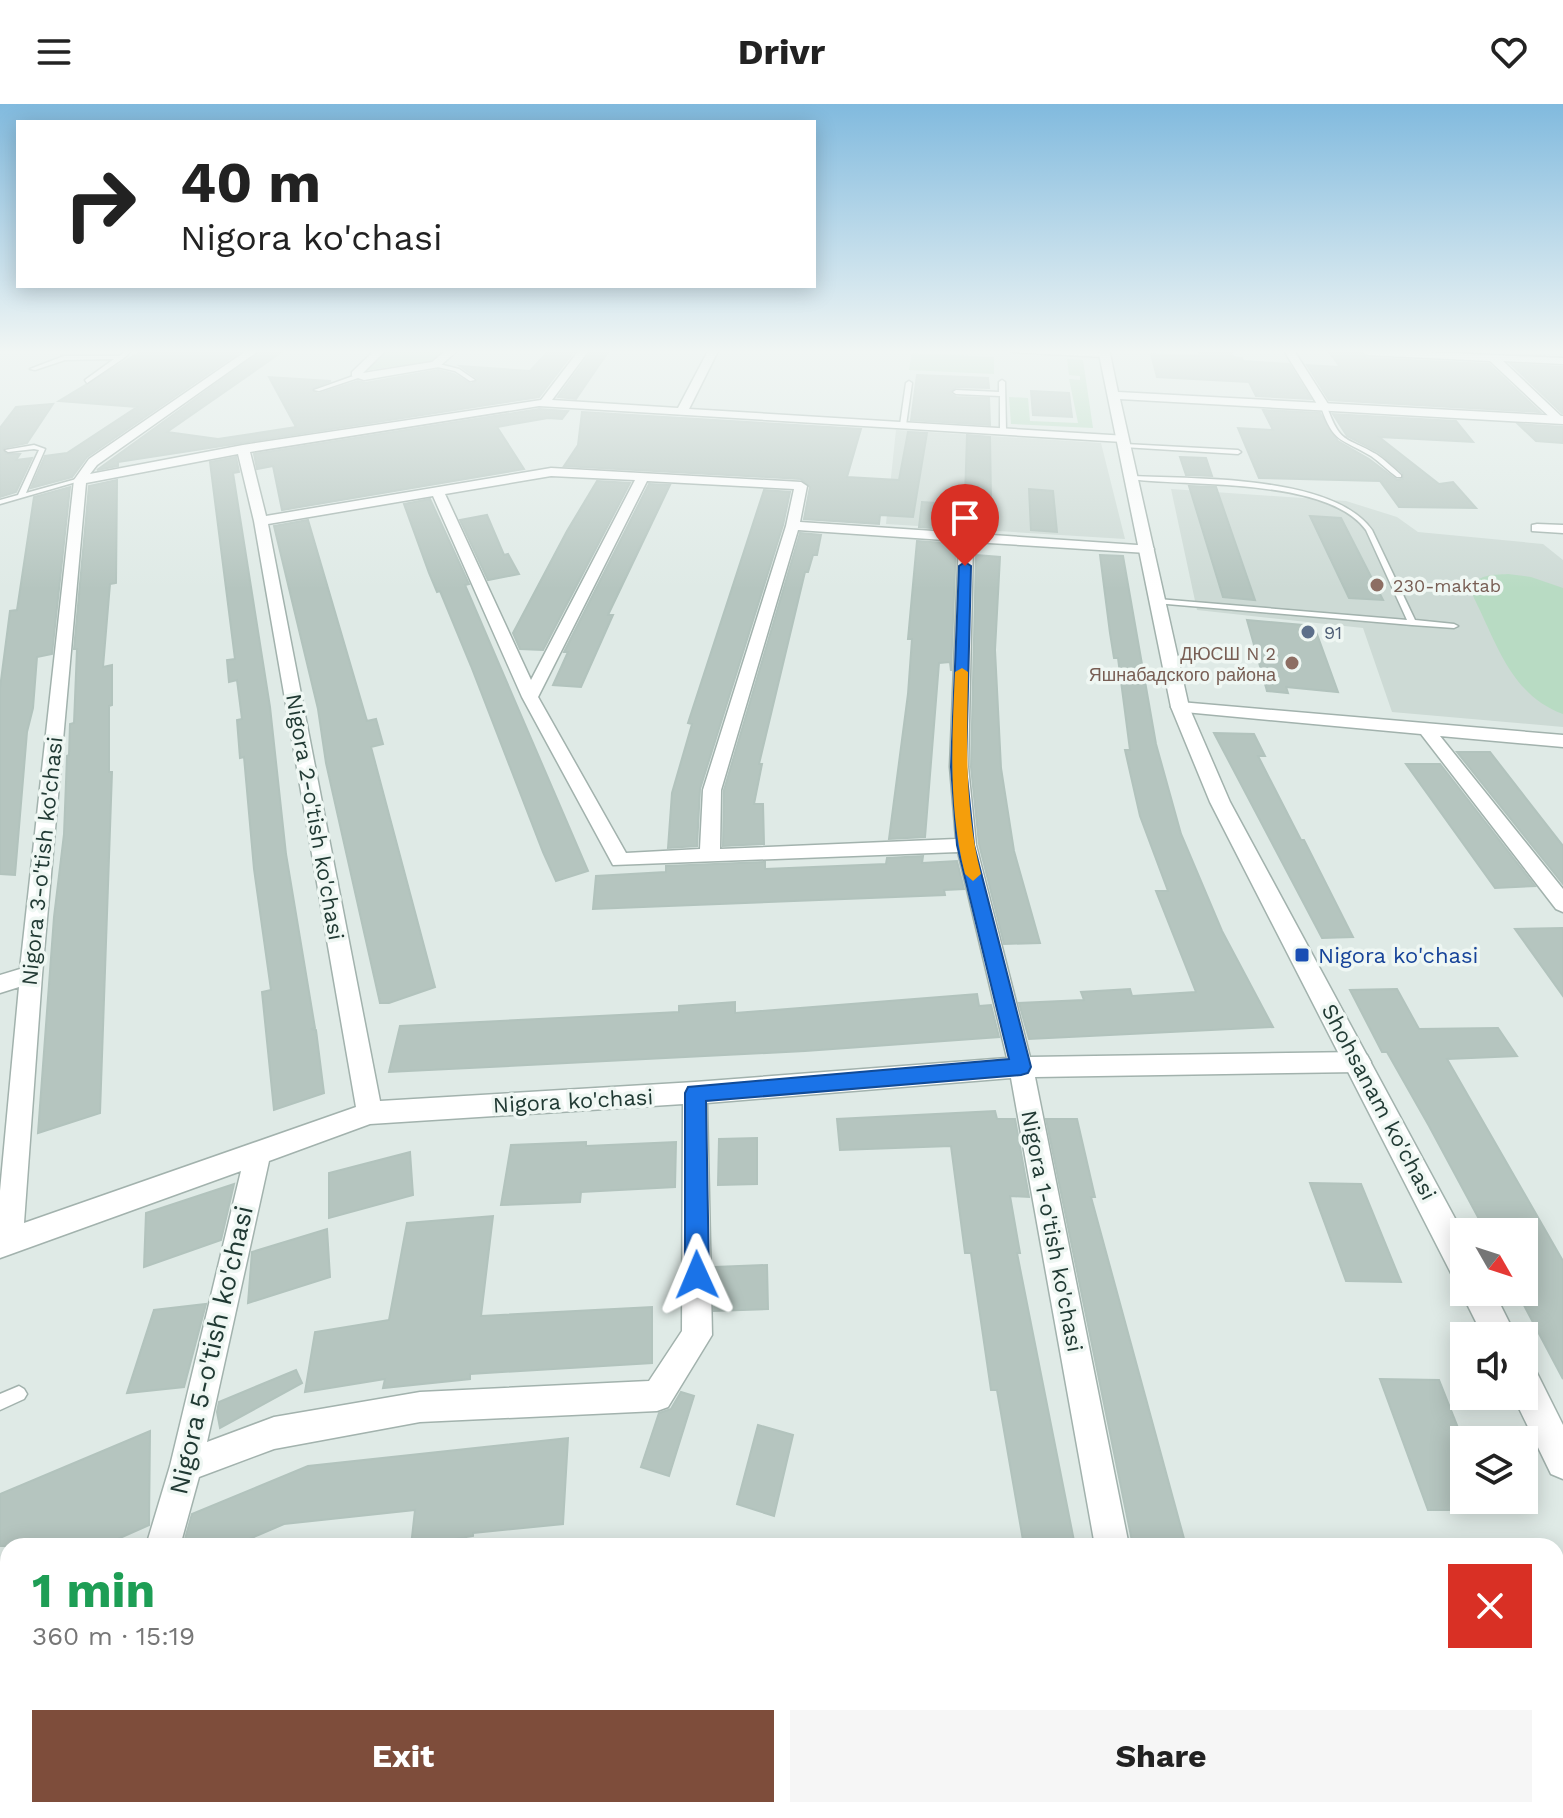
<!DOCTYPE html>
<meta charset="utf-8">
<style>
:root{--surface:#fff;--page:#f6f6f6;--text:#222;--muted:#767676;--accent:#7e4d3b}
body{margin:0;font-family:"Work Sans",sans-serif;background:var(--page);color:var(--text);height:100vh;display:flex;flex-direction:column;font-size:30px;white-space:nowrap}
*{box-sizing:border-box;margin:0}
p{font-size:26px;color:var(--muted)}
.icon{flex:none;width:44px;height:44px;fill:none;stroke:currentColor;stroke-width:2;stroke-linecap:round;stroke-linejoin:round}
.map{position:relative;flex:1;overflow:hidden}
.side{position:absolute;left:0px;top:1434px;width:1564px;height:280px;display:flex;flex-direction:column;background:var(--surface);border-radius:24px 24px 0 0;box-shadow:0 4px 20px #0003}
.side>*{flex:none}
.hud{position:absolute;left:16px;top:16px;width:800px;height:168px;border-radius:0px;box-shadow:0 4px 20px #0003;background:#fff;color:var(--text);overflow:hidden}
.needle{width:52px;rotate:129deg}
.controls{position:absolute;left:1450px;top:1114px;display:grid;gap:16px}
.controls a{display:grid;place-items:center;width:88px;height:88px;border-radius:0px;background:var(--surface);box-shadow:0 4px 20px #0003;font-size:40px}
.pin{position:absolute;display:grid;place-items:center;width:68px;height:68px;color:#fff;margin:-82px -34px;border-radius:50% 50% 50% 0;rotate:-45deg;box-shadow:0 0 8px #0007}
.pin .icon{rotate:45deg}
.me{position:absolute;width:88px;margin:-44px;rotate:359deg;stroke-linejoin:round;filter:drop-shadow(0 0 6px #0008)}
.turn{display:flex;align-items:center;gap:28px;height:168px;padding:0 32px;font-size:36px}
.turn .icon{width:104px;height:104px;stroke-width:2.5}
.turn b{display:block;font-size:56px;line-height:68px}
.round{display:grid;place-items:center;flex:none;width:84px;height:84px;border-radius:0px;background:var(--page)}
.summary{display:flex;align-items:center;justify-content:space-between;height:136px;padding:0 32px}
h1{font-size:48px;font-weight:700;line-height:60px;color:#1e9e55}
.primary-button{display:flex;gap:16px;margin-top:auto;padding:16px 32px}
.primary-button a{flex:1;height:92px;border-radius:0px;background:var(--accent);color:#fff;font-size:32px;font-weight:700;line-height:92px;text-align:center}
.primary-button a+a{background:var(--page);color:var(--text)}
header{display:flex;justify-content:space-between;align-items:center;height:104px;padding:0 32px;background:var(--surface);font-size:36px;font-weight:700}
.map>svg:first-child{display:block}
</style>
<header><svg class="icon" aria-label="menu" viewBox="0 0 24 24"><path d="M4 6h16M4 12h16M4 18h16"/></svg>Drivr<svg class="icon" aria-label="heart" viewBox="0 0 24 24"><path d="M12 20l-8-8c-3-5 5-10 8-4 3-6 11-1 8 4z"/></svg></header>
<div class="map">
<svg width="1563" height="1714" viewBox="0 0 1563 1714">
<rect width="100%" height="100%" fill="#dfeae6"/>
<g fill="#cddad5">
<path d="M896 326 1101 339 1125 435 886 420Z"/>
<path d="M1171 385 1346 397 1397 413 1418 428 1543 440 1563 456V623L1392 608 1363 524 1197 506Z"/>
</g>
<g fill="#b8dbc3">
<path d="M387 245H447L433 257 362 267Z"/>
<path d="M912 249 994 253V270L909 266Z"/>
<path d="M1067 255 1083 256 1093 324 1011 320 1009 293 1028 294 1030 317 1078 319 1069 275 1080 276V272L1069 271Z"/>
<path d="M1508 470 1531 473 1563 484V610C1511 591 1497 540 1474 494L1470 484C1479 470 1492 471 1508 470Z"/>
</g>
<g fill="#b5c5bf" stroke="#b2c3bd" stroke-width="2">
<path d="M145 245H244L87 353 72 373 31 384 45 352 67 349 137 303 59 297Z"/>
<path d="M264 245H286L167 328 218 335 296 323 269 273 331 277 311 285 318 290 358 277 365 279 438 266 454 270 471 280 478 275 460 262 530 267 550 245 575 246 539 293 118 358V362L97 366Z"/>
<path d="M1198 245H1230L1234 253 1242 254 1243 257 1289 260 1311 295 1256 292 1249 278 1157 273 1151 250 1201 252Z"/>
<path d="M1327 245H1354L1367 254 1489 260 1540 308 1329 296 1307 261 1340 263Z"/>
<path d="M592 247 608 248 576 295 558 293Z"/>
<path d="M1511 260 1563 263V309H1562Z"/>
<path d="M917 271 988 274 989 284 956 283 950 289 956 293 989 294 990 321 911 316Z"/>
<path d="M1031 287 1069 289 1072 313 1033 311Z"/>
<path d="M53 300 27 339 3 344 6 350H20L16 356 32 354 16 388 0 393V324L16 303Z"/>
<path d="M539 305 568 307 562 315 548 314 497 323 524 365 282 406 273 362 257 365 254 350Z"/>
<path d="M1263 306 1320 309 1338 337 1369 355 1397 376 1403 375V369L1378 348 1347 332 1333 310 1456 317 1473 338 1379 333 1439 380 1453 378 1476 404 1399 403 1380 377 1259 374 1238 324 1273 326Z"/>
<path d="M582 308 861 325 847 373 899 376 908 328 927 329 913 413 880 411 879 420 804 415 810 383 801 375 564 362 578 341Z"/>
<path d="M1518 320 1563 323V339L1536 337Z"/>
<path d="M967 331 990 333 991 395 965 394Z"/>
<path d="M236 353 239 368 233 369 270 603 286 750 315 924 311 925 316 926 324 989 274 1006 262 888 271 886 254 765 244 653 240 654 237 616 242 615 237 576 229 578 227 556 235 555 210 358Z"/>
<path d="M1180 353 1206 354 1212 372 1186 371Z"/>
<path d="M117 376 116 479 110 480 103 563 112 561V601L109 602V668H112L100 1009 38 1029 54 813 64 730 67 652 69 651 70 620 74 619 77 545H74L89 382Z"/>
<path d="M597 377 630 379 543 546 520 545 513 529 567 427Z"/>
<path d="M649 380 670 381 608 511H613L581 583 553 581 568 548H564Z"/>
<path d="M1189 382 1216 383 1255 496 1223 493Z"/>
<path d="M70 383 52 550 37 553 33 604 27 628 15 771 0 770V584L10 507 17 506 34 393Z"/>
<path d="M1029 385 1053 387 1057 428 1031 426Z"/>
<path d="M764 386 790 388 783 421 700 685 697 742 668 744 672 689 692 620 688 619Z"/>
<path d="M430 395 469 480 465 481 588 767 556 777 543 748 471 562 440 487 437 488 429 469 404 400Z"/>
<path d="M922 398 974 402 973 427 919 423Z"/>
<path d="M487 411 504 451 508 450 519 470 488 476 460 416Z"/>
<path d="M1310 412 1341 414 1383 496 1349 494Z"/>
<path d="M308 416 367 617 376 615 383 640 371 643 435 883 389 899H380L326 659 318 605 274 422Z"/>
<path d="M800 429 821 431 817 451H813L808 468H805L759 660H762L754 700H763L764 740 723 742 724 686Z"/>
<path d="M917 437 956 440 951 567 950 558 939 559 925 733 889 735 908 590 912 535H908Z"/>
<path d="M976 451 1000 453 995 546 1001 664 1014 747 1040 839 1004 840 979 740 971 663Z"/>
<path d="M1100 451 1123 452 1156 640 1181 730 1222 827 1273 923 1029 935 1019 899 1084 896 1081 888 1130 885 1132 892 1196 888 1156 787H1168L1140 712 1125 646H1130L1118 554H1114L1110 529Z"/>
<path d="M1247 516 1314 522 1338 588 1286 583 1288 589 1267 587Z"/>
<path d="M1214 629 1254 630 1265 652H1258L1301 736H1304L1353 833 1322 834Z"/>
<path d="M1457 648H1490L1563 742V780Z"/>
<path d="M1406 660H1440L1535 782 1495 784Z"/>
<path d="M923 752 922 759 957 757 964 785 944 786 945 791 593 805 596 772 666 768V762L765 758V765L886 760 887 754Z"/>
<path d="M1563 824V892L1515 825Z"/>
<path d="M1397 885 1419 925 1498 924 1517 952 1447 955 1563 1157V1275L1517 1188H1524V1128H1486L1429 1022 1387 948H1382L1350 886Z"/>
<path d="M977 890 979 902 991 901 999 933 805 947 389 968 400 922 679 908V902L735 898V909Z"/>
<path d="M995 1007 997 1015H1015L1029 1093 1010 1092 1020 1149H1017L1075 1442H1024L997 1286H991L971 1149H965L951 1042 840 1046 837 1015Z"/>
<path d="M1046 1015H1077L1095 1093H1091L1186 1442H1133Z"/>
<path d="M757 1034V1080L718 1081 719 1035Z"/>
<path d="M586 1038V1042L676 1038 675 1083 581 1088 580 1098 501 1101 511 1041Z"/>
<path d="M410 1048 413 1091 329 1114V1069Z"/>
<path d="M1310 1079 1361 1080 1401 1178 1346 1177Z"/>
<path d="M234 1080 221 1136 144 1163 146 1109Z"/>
<path d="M493 1112 481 1212 652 1203V1259L470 1270V1275L383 1284 385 1275 305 1288 315 1228 389 1216 407 1119Z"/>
<path d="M327 1125 330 1173 248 1199 252 1148Z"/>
<path d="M767 1161 768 1205 714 1207 715 1163Z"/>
<path d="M206 1200 184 1283 127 1289 154 1206Z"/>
<path d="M296 1266 302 1279 220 1324 217 1308 219 1298Z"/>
<path d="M1380 1275 1439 1276 1464 1339V1406H1428Z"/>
<path d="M681 1288 694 1292 669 1372 641 1363 659 1309 671 1305Z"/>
<path d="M758 1321 793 1331 774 1412 737 1400Z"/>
<path d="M150 1327 149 1421 102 1442H0V1390Z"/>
<path d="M568 1334 563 1420 473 1429V1432L411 1442 415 1406 284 1420 233 1442H183L192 1410 308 1362Z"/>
</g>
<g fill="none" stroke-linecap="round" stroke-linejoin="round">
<g stroke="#a2b2ad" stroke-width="3">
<g id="service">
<path d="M128 245H133L124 254 87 279 85 276 114 255 65 256 35 266 30 265 64 252H119Z"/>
<path d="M435 259 459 265 475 276 470 277 455 267 433 262Z"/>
<path d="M359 270 361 273 319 287 314 286Z"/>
<path d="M1002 276 1005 278 1006 327 1003 329 1000 327V292L956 290 953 288 956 286 999 288V278Z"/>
<path d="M909 277 912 279 906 321 903 323 900 321 906 279Z"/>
<path d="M1324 301 1327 303C1341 341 1345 332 1376 350 1385 356 1393 364 1401 371V373H1397C1388 367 1380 358 1371 352 1341 334 1334 340 1321 303Z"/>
<path d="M1125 340 1238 346 1241 348 1238 350 1123 343 1122 342Z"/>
<path d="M34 341 45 345 26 389 80 374 83 376 0 400V396L18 391 39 346 34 345 8 348 5 346Z"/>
<path d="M1132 372C1194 375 1333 371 1372 426L1415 516 1454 520 1458 522 1454 524 1412 521 1155 499 1154 497 1158 495 1407 516 1366 426C1327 373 1190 383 1130 375V373Z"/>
<path d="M19 1282 24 1285 27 1290 24 1295 0 1306V1290Z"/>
</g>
</g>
<g stroke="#a2b2ad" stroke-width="3">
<g id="minor">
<path d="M249 245H261L97 361 90 370 243 341 541 296 580 245H590L552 296 678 304 709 245H719L689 305 1127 332V336L1123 338 539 302 250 348 266 412 551 364 801 378 807 382 800 418 1152 442 1154 445 1147 449 973 438 968 663 976 741 1030 953 1359 948 1367 951 1371 958 1367 965 1359 968 1035 973 1129 1442H1095L1011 974 707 999 712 1231 668 1303 657 1307 420 1318 274 1345 199 1373 180 1442H146L170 1362 241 1067 0 1154V1087L19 883 0 889V871L20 865 74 376 89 355ZM238 350 254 417 356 1003 24 1119 42 871 86 379ZM551 372 635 376 531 576 445 390ZM647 377 794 385 786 422 703 686 700 745 626 749 538 593ZM433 392 522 593 613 761 958 748 1007 954 695 978 380 997 268 420ZM798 426 959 437 950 663 956 735 720 745 721 686ZM683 1000 682 1227 649 1277 420 1288 274 1313 207 1338 269 1057 370 1020Z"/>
<path d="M376 245H387L363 269 432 258 448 245H459L439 263 364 276 352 272V268Z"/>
<path d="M1007 245H1070L1109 250 1104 253 1012 248Z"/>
<path d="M1283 245H1293L1330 303 1328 305H1320Z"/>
<path d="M1357 245 1563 254V260L1503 257 1563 314V318H1555L1490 257 1367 251Z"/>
<path d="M1537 420 1563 421V429L1532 427V421Z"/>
<path d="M1180 598 1563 631V643L1440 632 1563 785V808L1556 805 1421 630 1174 607 1171 603Z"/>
<path d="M8 1622V1665L0 1669V1626Z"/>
<path d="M428 1706H468L465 1714H425Z"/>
<path d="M1039 1706H1096L1099 1714H1042Z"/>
<path d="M1143 1706H1181L1183 1714H1145Z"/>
</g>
</g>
<g stroke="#a2b2ad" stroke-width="3">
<g id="tertiary">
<path d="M1098 245H1109L1118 288 1563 312V320L1120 295 1189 603 1230 698 1464 1131V1177L1453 1173 1210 698 1171 603Z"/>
<path d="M1464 1182V1188H1494L1516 1232H1483L1461 1188Z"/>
<path d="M1524 1263 1536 1267 1563 1321V1375L1551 1370 1513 1292H1524Z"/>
</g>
</g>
<use href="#service" fill="#fff" fill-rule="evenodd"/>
<use href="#minor" fill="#fff" fill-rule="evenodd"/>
<use href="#tertiary" fill="#fff" fill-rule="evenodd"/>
</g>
<linearGradient id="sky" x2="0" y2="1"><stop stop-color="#81bade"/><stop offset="0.51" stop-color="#f1f6f4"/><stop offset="1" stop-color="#f1f6f4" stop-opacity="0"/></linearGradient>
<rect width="1563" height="485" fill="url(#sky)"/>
<path fill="#1a73e8" stroke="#114b97" stroke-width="2" d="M965 458 971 462 966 663 974 741 1031 963 1028 969 1021 971 706 997 709 1171 705 1179 697 1182 689 1179 685 1171V989L688 983 1009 955 957 741 951 663 959 462Z"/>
<path fill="#f59e0b" d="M962 564 968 568C967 636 964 704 981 770L973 777 965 770C948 704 952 636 955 568Z"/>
<g fill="#8d6e63" stroke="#eff7f3" stroke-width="3">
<circle cx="1377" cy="481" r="8"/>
<circle cx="1292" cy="559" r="8"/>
</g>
<circle fill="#5c6f8a" stroke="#eff7f3" stroke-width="3" cx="1308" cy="528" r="8"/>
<rect fill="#1a4fb4" stroke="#eff7f3" stroke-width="3" x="1294" y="843" width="16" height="16" rx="4"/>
<g text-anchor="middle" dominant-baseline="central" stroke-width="7" stroke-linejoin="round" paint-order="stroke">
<g font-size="18" fill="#785e54" stroke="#eff7f3" text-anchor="start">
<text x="1393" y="481">230-maktab</text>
<text x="1276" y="549" text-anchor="end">ДЮСШ N 2<tspan x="1276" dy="21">Яшнабадского района</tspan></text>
</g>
<g font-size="18" fill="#4e5e75" stroke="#eff7f3" text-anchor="start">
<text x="1324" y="528">91</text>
</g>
<g font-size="22" fill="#213a34" stroke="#eff7f3">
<text transform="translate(315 713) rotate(80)">Nigora 2-o'tish ko'chasi</text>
<text transform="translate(42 757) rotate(-84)">Nigora 3-o'tish ko'chasi</text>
<text transform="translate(573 997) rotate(-3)">Nigora ko'chasi</text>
<text transform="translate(1379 998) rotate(62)">Shohsanam ko'chasi</text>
<text transform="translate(1052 1127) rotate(79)">Nigora 1-o'tish ko'chasi</text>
</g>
<g font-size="22" fill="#164399" stroke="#eff7f3" text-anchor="start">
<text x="1318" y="851">Nigora ko'chasi</text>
</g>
<g font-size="26" fill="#213a34" stroke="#eff7f3">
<text transform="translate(211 1246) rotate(-77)">Nigora 5-o'tish ko'chasi</text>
</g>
</g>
</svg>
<div class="controls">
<a><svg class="needle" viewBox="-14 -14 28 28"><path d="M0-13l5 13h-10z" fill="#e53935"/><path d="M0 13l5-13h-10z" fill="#767676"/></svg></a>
<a><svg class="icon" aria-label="sound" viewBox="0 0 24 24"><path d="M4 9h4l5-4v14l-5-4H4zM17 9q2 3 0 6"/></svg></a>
<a><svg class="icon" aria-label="layers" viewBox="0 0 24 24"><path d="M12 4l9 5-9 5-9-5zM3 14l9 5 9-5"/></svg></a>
</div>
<div class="pin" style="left:965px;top:462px;background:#d93025"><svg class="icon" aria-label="arrive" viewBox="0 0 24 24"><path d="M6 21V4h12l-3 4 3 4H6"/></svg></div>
<svg class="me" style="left:697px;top:1171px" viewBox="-20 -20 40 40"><path d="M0-17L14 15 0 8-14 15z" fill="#1a73e8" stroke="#fff" stroke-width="4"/></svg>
<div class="hud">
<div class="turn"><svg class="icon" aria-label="right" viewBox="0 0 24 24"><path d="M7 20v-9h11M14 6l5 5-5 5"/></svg><div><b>40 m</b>Nigora ko'chasi</div></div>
</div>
<section class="side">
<div class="summary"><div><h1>1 min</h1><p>360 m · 15:19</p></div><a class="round" style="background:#d93025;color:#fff"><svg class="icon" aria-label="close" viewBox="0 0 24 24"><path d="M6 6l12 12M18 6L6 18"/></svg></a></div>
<div class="primary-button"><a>Exit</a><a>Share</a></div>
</section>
</div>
